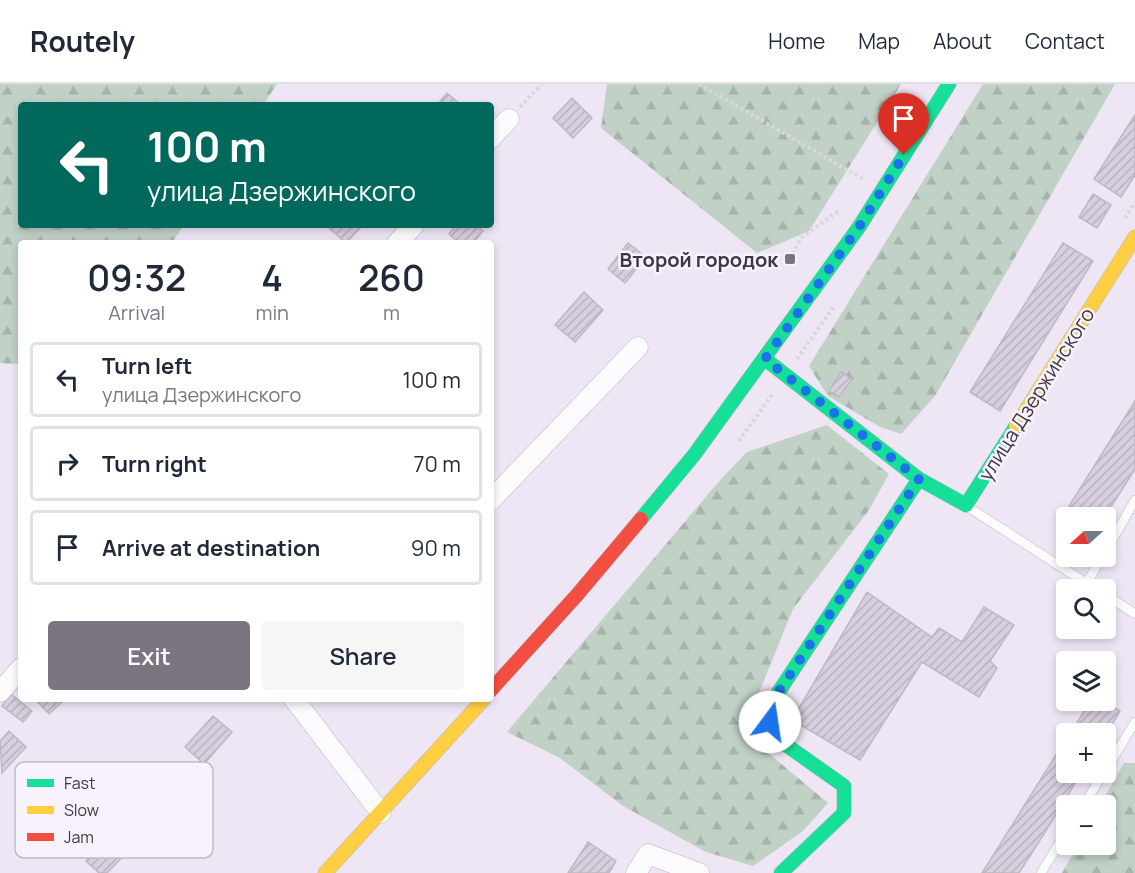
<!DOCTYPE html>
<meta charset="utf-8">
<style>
:root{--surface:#fff;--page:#f6f6f7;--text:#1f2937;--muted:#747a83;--line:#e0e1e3;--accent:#7b7481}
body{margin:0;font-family:Manrope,sans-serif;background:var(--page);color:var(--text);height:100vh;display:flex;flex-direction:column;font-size:22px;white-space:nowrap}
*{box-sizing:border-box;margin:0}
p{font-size:20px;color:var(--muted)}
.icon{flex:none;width:33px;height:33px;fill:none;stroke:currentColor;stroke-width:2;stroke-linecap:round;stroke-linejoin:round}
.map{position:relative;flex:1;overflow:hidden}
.panel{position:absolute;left:18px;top:156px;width:476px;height:462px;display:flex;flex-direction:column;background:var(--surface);border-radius:6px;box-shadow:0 3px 9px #0003}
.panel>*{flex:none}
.hud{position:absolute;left:18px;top:18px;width:476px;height:126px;border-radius:6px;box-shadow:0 3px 9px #0003;background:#00695c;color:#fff;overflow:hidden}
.needle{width:39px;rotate:249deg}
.fabs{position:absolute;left:1056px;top:423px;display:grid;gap:12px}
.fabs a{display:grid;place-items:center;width:60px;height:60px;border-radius:6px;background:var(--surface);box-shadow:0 3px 9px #0003;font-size:30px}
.pin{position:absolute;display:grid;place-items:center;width:51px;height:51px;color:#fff;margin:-62px -26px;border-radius:50% 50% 50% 0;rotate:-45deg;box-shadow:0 0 6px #0007}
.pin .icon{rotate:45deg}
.me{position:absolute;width:66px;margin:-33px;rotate:14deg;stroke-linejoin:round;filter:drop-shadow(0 0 4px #0008)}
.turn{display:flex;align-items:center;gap:21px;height:126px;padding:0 30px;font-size:27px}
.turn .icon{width:78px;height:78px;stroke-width:2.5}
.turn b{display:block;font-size:42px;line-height:51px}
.eta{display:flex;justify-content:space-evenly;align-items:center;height:102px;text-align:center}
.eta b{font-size:36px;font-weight:600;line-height:42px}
.primary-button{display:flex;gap:12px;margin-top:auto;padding:12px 30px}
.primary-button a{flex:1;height:69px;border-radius:6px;background:var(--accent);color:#fff;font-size:24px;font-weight:600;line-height:69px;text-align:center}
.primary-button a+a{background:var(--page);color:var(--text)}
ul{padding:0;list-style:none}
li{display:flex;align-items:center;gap:18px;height:75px;margin:0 12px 9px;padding:0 18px;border:3px solid var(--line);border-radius:6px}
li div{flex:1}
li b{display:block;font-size:22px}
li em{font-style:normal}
header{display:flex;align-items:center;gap:36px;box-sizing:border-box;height:84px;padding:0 30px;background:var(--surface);border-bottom:2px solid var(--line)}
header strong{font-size:28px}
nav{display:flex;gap:33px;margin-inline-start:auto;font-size:21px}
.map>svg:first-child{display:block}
</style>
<header>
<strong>Routely</strong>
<nav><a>Home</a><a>Map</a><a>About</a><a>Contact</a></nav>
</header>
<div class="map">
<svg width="1135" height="789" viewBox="0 0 1135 789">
<defs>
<pattern id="forest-firs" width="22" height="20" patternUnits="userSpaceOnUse" patternTransform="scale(1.5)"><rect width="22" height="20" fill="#c1d1c6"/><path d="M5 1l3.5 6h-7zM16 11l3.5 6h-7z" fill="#a7b4ab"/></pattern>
<pattern id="building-hatch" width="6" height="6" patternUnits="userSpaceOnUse" patternTransform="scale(1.5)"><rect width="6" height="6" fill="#d7cfdd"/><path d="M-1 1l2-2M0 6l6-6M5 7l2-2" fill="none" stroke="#b9b2bf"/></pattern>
</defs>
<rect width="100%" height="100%" fill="#eee6f5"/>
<g fill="url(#forest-firs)">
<path d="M0 0H277L263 21H21V141H184L172 159H21V280L0 279Z"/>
<path d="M607 0H901L809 147 757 169 601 44Z"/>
<path d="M983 0H1115L935 312 901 350 880 343 828 312 809 282Z"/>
<path d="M827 341 889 390 869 426 793 525 743 648 828 719 803 747 753 782 706 768 623 722 560 674 507 648 721 395 747 368Z"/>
<path d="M1124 679H1135V789H1062L1078 761 1106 760V722L1100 721Z"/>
</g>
<g fill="url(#building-hatch)" stroke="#beb8c4" stroke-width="1.5">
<path d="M447 9 461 21H437Z"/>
<path d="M572 14 592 34 573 54 553 34Z"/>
<path d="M1135 31V91L1121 113 1094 95Z"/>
<path d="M1093 110 1111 121 1097 144 1079 133Z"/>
<path d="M330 141H363L346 159 328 143Z"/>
<path d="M456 141H476L483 147 473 159H459L449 150Z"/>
<path d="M628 159 646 173 625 199 608 185Z"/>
<path d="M1063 159 1093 177 1000 327 970 308Z"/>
<path d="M584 208 603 226 575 258 555 241Z"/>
<path d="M841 288 852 295 839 313 829 307Z"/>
<path d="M1135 317V385L1104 434H1076L1066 427Z"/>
<path d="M867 508 932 553 939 544 962 558 984 523 1014 541 990 577 997 584 979 613 922 578 860 676 792 636Z"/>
<path d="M11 610 32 627 23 638 2 622Z"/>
<path d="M35 615H65L49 630Z"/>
<path d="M1091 616H1103L1120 627 1106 651 1070 650Z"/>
<path d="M213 632 232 648 204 680 185 663Z"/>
<path d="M9 647 26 663 2 689 0 657Z"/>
<path d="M1066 655V688H1082L1042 753 1019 789H982Z"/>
<path d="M113 750 129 766 107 789H99L86 777Z"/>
<path d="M588 758 616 777 609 789H568Z"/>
</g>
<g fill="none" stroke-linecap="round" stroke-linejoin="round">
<g stroke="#bbb6c1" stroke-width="10">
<g id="lane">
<path d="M968 423 1097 506"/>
<path d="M1106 467 1135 416"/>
<path d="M1087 499 1102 472"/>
<path d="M1106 511 1135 530"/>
<path d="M1106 686 1135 638"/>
<path d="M1083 722 1104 688"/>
<path d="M1041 789 1066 748"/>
</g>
</g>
<g stroke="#bbb6c1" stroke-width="21">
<g id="street">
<path d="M490 55 509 35"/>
<path d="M397 159 414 141"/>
<path d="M490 417 638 263"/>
<path d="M0 608 21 584"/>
<path d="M294 615 381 729"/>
<path d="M636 789 648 770 699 789"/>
</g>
</g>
<g stroke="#bbb6c1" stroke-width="15">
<g id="fast">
<path d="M765 275 919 395 966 421 1016 342"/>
<path d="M641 435 694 371 859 143 949 0"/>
<path d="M781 789 844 729V702L772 651 768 624 919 395"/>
</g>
</g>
<g stroke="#bbb6c1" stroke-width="15">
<g id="slow">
<path d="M1016 342 1135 153"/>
<path d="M325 789 484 615"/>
</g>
</g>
<g stroke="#bbb6c1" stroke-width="15">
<path id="jam" d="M490 607 577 511 641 435"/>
</g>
<g stroke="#dad7dc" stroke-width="4" stroke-dasharray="3 3" stroke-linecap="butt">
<path d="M699 0 863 95"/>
<path d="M520 23 542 0"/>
<path d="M1125 134 1135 118"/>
<path d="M790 175 801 154 837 128 840 131"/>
<path d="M797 275 834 222"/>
<path d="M739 357 774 308"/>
</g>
<use href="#lane" stroke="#fcfbfe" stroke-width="9"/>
<use href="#street" stroke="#fcfbfe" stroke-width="20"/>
<use href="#fast" stroke="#16e098" stroke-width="14"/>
<use href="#slow" stroke="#ffcf43" stroke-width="14"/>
<use href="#jam" stroke="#f24e42" stroke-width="14"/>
</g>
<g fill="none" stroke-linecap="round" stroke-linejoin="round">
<path stroke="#1a73e8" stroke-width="10" stroke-dasharray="0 18" d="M770 638 768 624 919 395 765 275 859 143 904 71"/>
</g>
<rect fill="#7b7481" stroke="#f8f2fd" stroke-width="2" x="784" y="169" width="12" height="12" rx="3"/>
<g text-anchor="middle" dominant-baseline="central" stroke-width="5" stroke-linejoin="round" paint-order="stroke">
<g font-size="20" font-weight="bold" fill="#3d3742" stroke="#f8f2fd" text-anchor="end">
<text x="778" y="175">Второй городок</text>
</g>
<g font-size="20" fill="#3d3742" stroke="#f8f2fd">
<text transform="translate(1036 310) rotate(-58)">улица Дзержинского</text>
</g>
</g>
<rect x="15" y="678" width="198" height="96" rx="9" fill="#f8f2fd" stroke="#c0bac5" stroke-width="1.5"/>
<rect x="27" y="695" width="27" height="8" fill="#16e098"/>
<rect x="27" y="722" width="27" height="8" fill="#ffcf43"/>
<rect x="27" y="749" width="27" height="8" fill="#f24e42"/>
<g font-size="16" fill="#3d3742">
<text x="64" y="705">Fast</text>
<text x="64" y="732">Slow</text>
<text x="64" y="759">Jam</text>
</g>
</svg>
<div class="fabs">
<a><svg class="needle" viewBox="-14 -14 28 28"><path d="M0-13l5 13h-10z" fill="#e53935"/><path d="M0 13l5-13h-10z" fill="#747a83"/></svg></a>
<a><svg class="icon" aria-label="search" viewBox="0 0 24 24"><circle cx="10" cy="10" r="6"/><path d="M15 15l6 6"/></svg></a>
<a><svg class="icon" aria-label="layers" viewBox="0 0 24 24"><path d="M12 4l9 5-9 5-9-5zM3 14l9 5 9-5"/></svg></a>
<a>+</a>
<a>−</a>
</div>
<div class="pin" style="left:904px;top:71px;background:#d93025"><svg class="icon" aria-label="arrive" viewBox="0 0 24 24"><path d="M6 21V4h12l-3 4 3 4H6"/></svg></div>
<svg class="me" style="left:770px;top:638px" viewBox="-20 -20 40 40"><circle r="19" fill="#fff"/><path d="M0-13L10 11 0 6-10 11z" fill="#1a73e8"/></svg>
<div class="hud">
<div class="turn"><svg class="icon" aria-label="left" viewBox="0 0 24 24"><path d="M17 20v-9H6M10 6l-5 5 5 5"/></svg><div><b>100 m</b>улица Дзержинского</div></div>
</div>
<section class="panel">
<div class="eta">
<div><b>09:32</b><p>Arrival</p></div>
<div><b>4</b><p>min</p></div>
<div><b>260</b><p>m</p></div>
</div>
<ul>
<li><svg class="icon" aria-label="left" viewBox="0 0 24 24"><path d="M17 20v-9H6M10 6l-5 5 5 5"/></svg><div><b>Turn left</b><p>улица Дзержинского</p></div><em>100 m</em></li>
<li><svg class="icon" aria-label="right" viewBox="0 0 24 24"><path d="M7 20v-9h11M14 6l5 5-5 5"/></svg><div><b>Turn right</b></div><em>70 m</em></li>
<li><svg class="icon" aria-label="arrive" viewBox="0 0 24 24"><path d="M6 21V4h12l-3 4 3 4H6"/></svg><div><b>Arrive at destination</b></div><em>90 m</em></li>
</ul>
<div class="primary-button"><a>Exit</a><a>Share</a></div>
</section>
</div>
